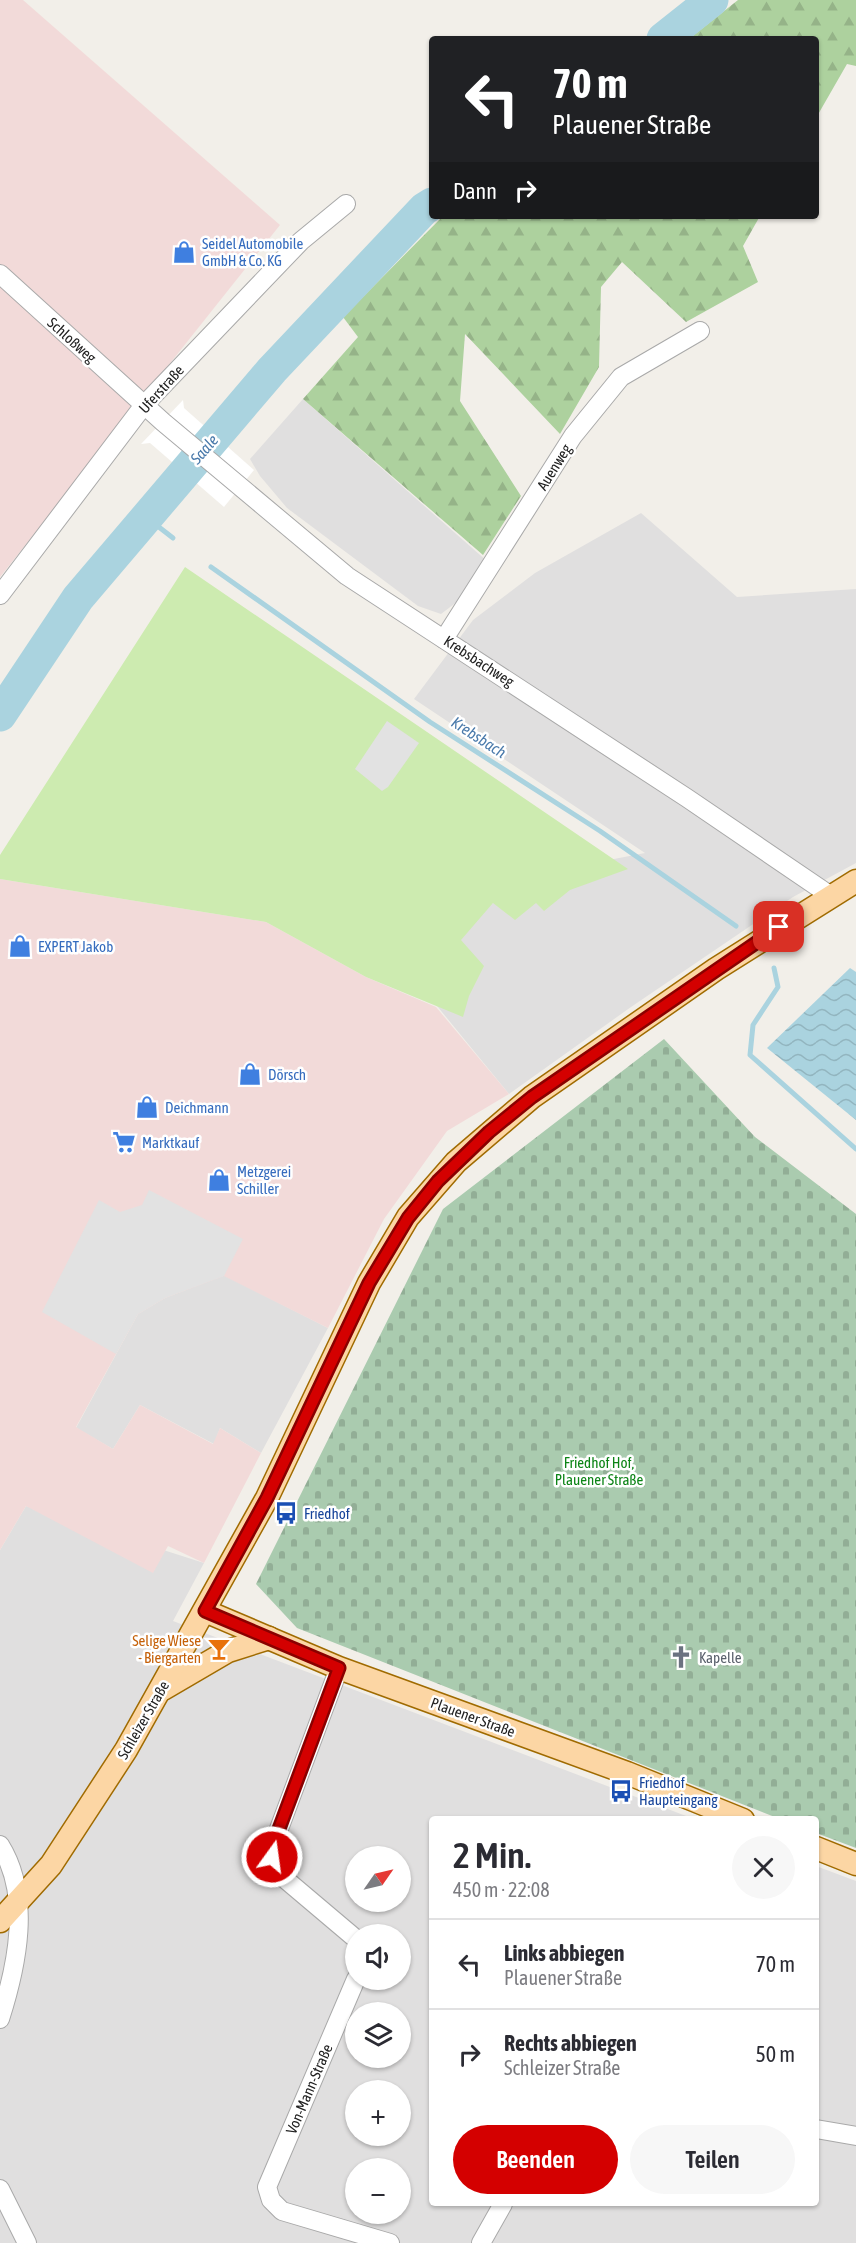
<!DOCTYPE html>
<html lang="de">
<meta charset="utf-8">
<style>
:root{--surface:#fff;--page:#f7f7f7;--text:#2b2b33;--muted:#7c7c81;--line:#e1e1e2;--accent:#d40000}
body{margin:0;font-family:"Asap Condensed",sans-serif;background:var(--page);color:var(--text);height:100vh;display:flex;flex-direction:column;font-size:22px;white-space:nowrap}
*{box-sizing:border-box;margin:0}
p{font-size:20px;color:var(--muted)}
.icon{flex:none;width:33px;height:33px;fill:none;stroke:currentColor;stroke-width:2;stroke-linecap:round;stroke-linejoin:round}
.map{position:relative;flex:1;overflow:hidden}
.details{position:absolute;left:429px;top:1816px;width:390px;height:390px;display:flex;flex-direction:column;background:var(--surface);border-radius:6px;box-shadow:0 2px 4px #0004}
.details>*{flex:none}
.top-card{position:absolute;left:429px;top:36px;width:390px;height:183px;border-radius:6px;box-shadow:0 2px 4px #0004;background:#202124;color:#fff;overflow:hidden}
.needle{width:39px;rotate:56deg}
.fabs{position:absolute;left:345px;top:1846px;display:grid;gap:12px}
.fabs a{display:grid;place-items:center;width:66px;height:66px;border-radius:50%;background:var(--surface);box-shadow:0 2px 4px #0004;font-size:30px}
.pin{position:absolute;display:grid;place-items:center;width:51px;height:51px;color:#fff;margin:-26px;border-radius:12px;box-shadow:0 3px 9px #0006}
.me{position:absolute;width:66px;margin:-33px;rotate:14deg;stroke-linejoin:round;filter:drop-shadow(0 0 4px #0008)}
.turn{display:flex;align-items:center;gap:21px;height:126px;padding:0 24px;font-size:27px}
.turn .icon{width:78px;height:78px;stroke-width:2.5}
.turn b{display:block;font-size:42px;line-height:51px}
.then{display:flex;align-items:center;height:57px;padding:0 24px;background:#0003;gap:12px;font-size:22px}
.round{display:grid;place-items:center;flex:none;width:63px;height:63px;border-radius:32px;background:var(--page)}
.summary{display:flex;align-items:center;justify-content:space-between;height:102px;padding:0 24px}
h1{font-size:36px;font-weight:600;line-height:45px}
.button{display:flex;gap:12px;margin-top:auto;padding:12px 24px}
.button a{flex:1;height:69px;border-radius:36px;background:var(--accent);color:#fff;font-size:24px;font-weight:600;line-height:69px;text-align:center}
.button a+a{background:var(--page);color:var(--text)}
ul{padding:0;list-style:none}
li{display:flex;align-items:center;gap:18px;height:90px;padding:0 24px;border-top:2px solid var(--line)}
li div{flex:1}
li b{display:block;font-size:22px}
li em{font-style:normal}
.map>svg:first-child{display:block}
</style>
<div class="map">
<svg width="856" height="2243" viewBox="0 0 856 2243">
<defs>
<pattern id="forest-firs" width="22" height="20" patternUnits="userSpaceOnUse" patternTransform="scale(1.5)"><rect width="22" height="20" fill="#add19e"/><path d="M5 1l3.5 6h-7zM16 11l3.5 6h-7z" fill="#95b388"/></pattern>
<pattern id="cemetery-stones" width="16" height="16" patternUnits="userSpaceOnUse" patternTransform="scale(1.5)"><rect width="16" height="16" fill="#aacbaf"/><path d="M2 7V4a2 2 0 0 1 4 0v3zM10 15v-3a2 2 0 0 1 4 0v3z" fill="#92ae96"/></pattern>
<pattern id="water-waves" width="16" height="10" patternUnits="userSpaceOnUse" patternTransform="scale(1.5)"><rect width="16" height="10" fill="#aad3df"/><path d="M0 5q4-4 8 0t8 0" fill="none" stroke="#92b5bf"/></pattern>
</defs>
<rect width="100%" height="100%" fill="#f2efe9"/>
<g fill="#e0dfdf" fill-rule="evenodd">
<path d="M303 399 488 562 458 601 441 614 418 606 287 508 260 476 250 459Z"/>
<path d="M641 513 737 597 856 589V863L793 897 631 1007 509 1094 415 979 445 942 526 876 645 853 414 699 473 620 535 573Z"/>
<path d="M224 1275 328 1328 261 1453 220 1428 214 1444 140 1405 113 1449 76 1428 138 1314 165 1298Z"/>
<path d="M26 1506 204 1563 173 1621 694 1819 432 1820V2204H816V1866L856 1881V2243H0V1550ZM356 1857H400V1902H356ZM356 1935H400V1980H356ZM356 2013H400V2058H356ZM356 2091H400V2136H356ZM356 2169H400V2214H356Z"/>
</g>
<g fill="#f2dad9">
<path d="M0 0H23L280 225 0 577Z"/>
<path d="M0 879 266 922 366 977 436 1007 509 1094 447 1131 384 1219 328 1328 224 1276 165 1298 138 1314 76 1427 113 1449 140 1405 213 1444 220 1428 261 1453 204 1563 168 1546 153 1573 26 1506 0 1550Z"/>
</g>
<g fill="url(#forest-firs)">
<path d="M738 0H856V66L847 64 816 118V39H689Z"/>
<path d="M443 216H760L743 246 758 282 686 322 622 262 601 287 599 367 560 434 465 334 460 401 521 496 483 555 303 399 358 337 343 317Z"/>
</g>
<path fill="url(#cemetery-stones)" d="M664 1039 755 1137 856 1214V1848L816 1833V1820L780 1819 297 1628 256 1584 443 1209Z"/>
<path fill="#cdebb0" d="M185 567 628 869 570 890 544 911 536 903 515 920 493 903 461 940 484 966 469 996 463 1017 366 977 266 922 0 879V855Z"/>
<g fill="#e2e2e2">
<path d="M387 721 419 743 388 787 382 791 355 769Z"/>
<path d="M149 1190 243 1239 224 1276 165 1298 138 1314 116 1354 42 1312 99 1200 120 1212 142 1205Z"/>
</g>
<path fill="url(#water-waves)" d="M850 968 856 972V1120L767 1048Z"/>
<path fill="#fff" d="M183 400 184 408 254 470 224 507 150 443 141 444Z"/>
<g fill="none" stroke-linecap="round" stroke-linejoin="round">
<g stroke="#aad3df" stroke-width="5">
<path d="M146 517 173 538"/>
<path d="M211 567 430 722 600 831 736 926"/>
<path d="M774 968 778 987 753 1025 750 1055 856 1149"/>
</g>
<g stroke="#aad3df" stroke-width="33">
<path d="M663 39 712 0"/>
<path d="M0 715 78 598 272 370 424 209 432 204"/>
</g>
<g stroke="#a9a9a9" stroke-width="20">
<g id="minor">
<path d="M0 274 163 422 347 576 687 798 831 896"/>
<path d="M0 595 144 405 301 241 346 204"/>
<path d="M444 639 573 436 621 377 700 331"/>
<path d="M339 1668 273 1845C272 1860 275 1868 285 1879L356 1939"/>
<path d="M0 1845C32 1896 17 1966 0 2019"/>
<path d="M356 1979 267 2187 271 2200 282 2211 390 2243"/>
<path d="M816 2129 856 2136"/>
<path d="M0 2189 27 2243"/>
<path d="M481 2243 503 2204"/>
</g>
</g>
<g stroke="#a06b00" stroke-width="25">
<g id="major">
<path d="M205 1611 339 1668 627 1773 743 1820"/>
<path d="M163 1689 228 1651 269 1638"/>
<path d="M816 1848 856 1864"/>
<path d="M0 1921 51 1865 126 1750 267 1498 369 1283 408 1217 456 1162 532 1097 716 969 856 881"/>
</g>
</g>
<use href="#minor" stroke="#fff" stroke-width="18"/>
<use href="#major" stroke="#fcd6a4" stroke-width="22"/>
</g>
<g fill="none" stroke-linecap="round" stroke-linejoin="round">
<g stroke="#8a0000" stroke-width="15">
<path id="route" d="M272 1857 273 1845 339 1668 205 1611 267 1498 369 1283 408 1218 438 1181 489 1132 532 1097 779 927"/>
</g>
<use href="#route" stroke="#d40000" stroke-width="10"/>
</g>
<defs>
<g id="shop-bare" transform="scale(1.8)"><path d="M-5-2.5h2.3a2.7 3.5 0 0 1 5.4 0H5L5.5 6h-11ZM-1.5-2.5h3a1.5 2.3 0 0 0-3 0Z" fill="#3f7fe0" stroke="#fff" stroke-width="2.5" paint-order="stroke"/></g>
<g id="supermarket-bare" transform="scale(1.8)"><path d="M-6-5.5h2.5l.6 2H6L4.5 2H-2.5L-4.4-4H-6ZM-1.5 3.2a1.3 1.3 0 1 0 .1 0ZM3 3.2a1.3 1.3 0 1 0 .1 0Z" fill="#3f7fe0" stroke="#fff" stroke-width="2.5" paint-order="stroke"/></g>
<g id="bus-bare" transform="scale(1.8)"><path d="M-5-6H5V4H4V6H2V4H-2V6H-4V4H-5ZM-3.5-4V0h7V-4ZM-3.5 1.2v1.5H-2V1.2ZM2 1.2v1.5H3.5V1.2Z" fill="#1a4fb4" stroke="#fff" stroke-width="2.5" paint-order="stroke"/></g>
<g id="bar-bare" transform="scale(1.8)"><path d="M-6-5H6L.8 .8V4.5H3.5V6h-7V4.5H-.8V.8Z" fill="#e8710a" stroke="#fff" stroke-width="2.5" paint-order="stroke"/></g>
<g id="church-bare" transform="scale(1.8)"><path d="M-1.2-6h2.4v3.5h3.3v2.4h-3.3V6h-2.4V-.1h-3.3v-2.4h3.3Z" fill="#6b7280" stroke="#fff" stroke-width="2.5" paint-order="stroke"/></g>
</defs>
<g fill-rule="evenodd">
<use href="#shop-bare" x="184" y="252"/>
<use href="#shop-bare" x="20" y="946"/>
<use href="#shop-bare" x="250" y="1074"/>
<use href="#shop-bare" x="147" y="1107"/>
<use href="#supermarket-bare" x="124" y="1142"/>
<use href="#shop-bare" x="219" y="1180"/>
<use href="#bus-bare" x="286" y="1513"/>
<use href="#bar-bare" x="219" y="1649"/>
<use href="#church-bare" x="681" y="1657"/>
<use href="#bus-bare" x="621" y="1791"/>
</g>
<g text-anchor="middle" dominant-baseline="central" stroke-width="5" stroke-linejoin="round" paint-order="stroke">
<g font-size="15" fill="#366cbe" stroke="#fff" text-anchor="start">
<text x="202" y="243">Seidel Automobile<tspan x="202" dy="17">GmbH &amp; Co. KG</tspan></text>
<text x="38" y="946">EXPERT Jakob</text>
<text x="268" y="1074">Dörsch</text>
<text x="165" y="1107">Deichmann</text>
<text x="142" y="1142">Marktkauf</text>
<text x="237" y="1171">Metzgerei<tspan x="237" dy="17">Schiller</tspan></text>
</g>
<g font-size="15" fill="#222" stroke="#fff">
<text transform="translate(72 340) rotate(42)">Schloßweg</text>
<text transform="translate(161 389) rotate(-48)">Uferstraße</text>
<text transform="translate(554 467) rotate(-58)">Auenweg</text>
<text transform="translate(479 661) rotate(33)">Krebsbachweg</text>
<text transform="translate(473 1717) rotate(20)">Plauener Straße</text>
<text transform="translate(143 1720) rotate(-60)">Schleizer Straße</text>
<text transform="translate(309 2089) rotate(-67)">Von-Mann-Straße</text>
</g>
<g font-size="15" fill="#0c8416" stroke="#fff">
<text x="599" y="1462">Friedhof Hof,<tspan x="599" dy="17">Plauener Straße</tspan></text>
</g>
<g font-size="15" fill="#164399" stroke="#fff" text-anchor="start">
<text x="304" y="1513">Friedhof</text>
<text x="639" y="1782">Friedhof<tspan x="639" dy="17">Haupteingang</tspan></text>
</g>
<g font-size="15" fill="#c56008" stroke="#fff" text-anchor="end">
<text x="201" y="1640">Selige Wiese<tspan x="201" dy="17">- Biergarten</tspan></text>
</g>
<g font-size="15" fill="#5b616d" stroke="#fff" text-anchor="start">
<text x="699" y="1657">Kapelle</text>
</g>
<g font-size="16" font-style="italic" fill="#4a7aab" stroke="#fff">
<text transform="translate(204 449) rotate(-49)">Saale</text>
<text transform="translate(479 737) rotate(33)">Krebsbach</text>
</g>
</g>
</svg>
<div class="fabs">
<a><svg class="needle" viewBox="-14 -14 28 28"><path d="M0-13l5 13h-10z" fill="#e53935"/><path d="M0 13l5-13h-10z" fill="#7c7c81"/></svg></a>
<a><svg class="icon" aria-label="sound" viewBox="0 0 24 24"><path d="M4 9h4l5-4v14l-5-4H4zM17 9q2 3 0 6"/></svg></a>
<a><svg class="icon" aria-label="layers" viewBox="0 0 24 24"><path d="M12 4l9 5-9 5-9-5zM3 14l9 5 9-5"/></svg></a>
<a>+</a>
<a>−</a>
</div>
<div class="pin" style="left:779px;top:927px;background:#d93025"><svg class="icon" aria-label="arrive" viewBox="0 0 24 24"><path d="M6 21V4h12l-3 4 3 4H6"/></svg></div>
<svg class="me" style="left:272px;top:1857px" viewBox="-20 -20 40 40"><circle r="17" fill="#d40000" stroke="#fff" stroke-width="3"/><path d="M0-11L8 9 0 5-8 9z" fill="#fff"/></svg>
<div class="top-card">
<div class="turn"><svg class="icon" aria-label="left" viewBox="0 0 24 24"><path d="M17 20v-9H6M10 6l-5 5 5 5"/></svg><div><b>70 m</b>Plauener Straße</div></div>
<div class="then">Dann<svg class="icon" aria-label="right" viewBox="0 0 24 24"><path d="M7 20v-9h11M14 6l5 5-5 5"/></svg></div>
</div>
<section class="details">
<div class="summary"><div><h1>2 Min.</h1><p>450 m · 22:08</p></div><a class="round"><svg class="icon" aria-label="close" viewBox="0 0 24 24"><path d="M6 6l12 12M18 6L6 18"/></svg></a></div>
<ul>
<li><svg class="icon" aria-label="left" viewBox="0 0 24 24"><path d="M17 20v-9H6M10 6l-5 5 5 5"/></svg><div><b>Links abbiegen</b><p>Plauener Straße</p></div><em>70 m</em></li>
<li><svg class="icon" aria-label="right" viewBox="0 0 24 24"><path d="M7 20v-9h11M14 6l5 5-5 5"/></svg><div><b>Rechts abbiegen</b><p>Schleizer Straße</p></div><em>50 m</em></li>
</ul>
<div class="button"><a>Beenden</a><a>Teilen</a></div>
</section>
</div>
